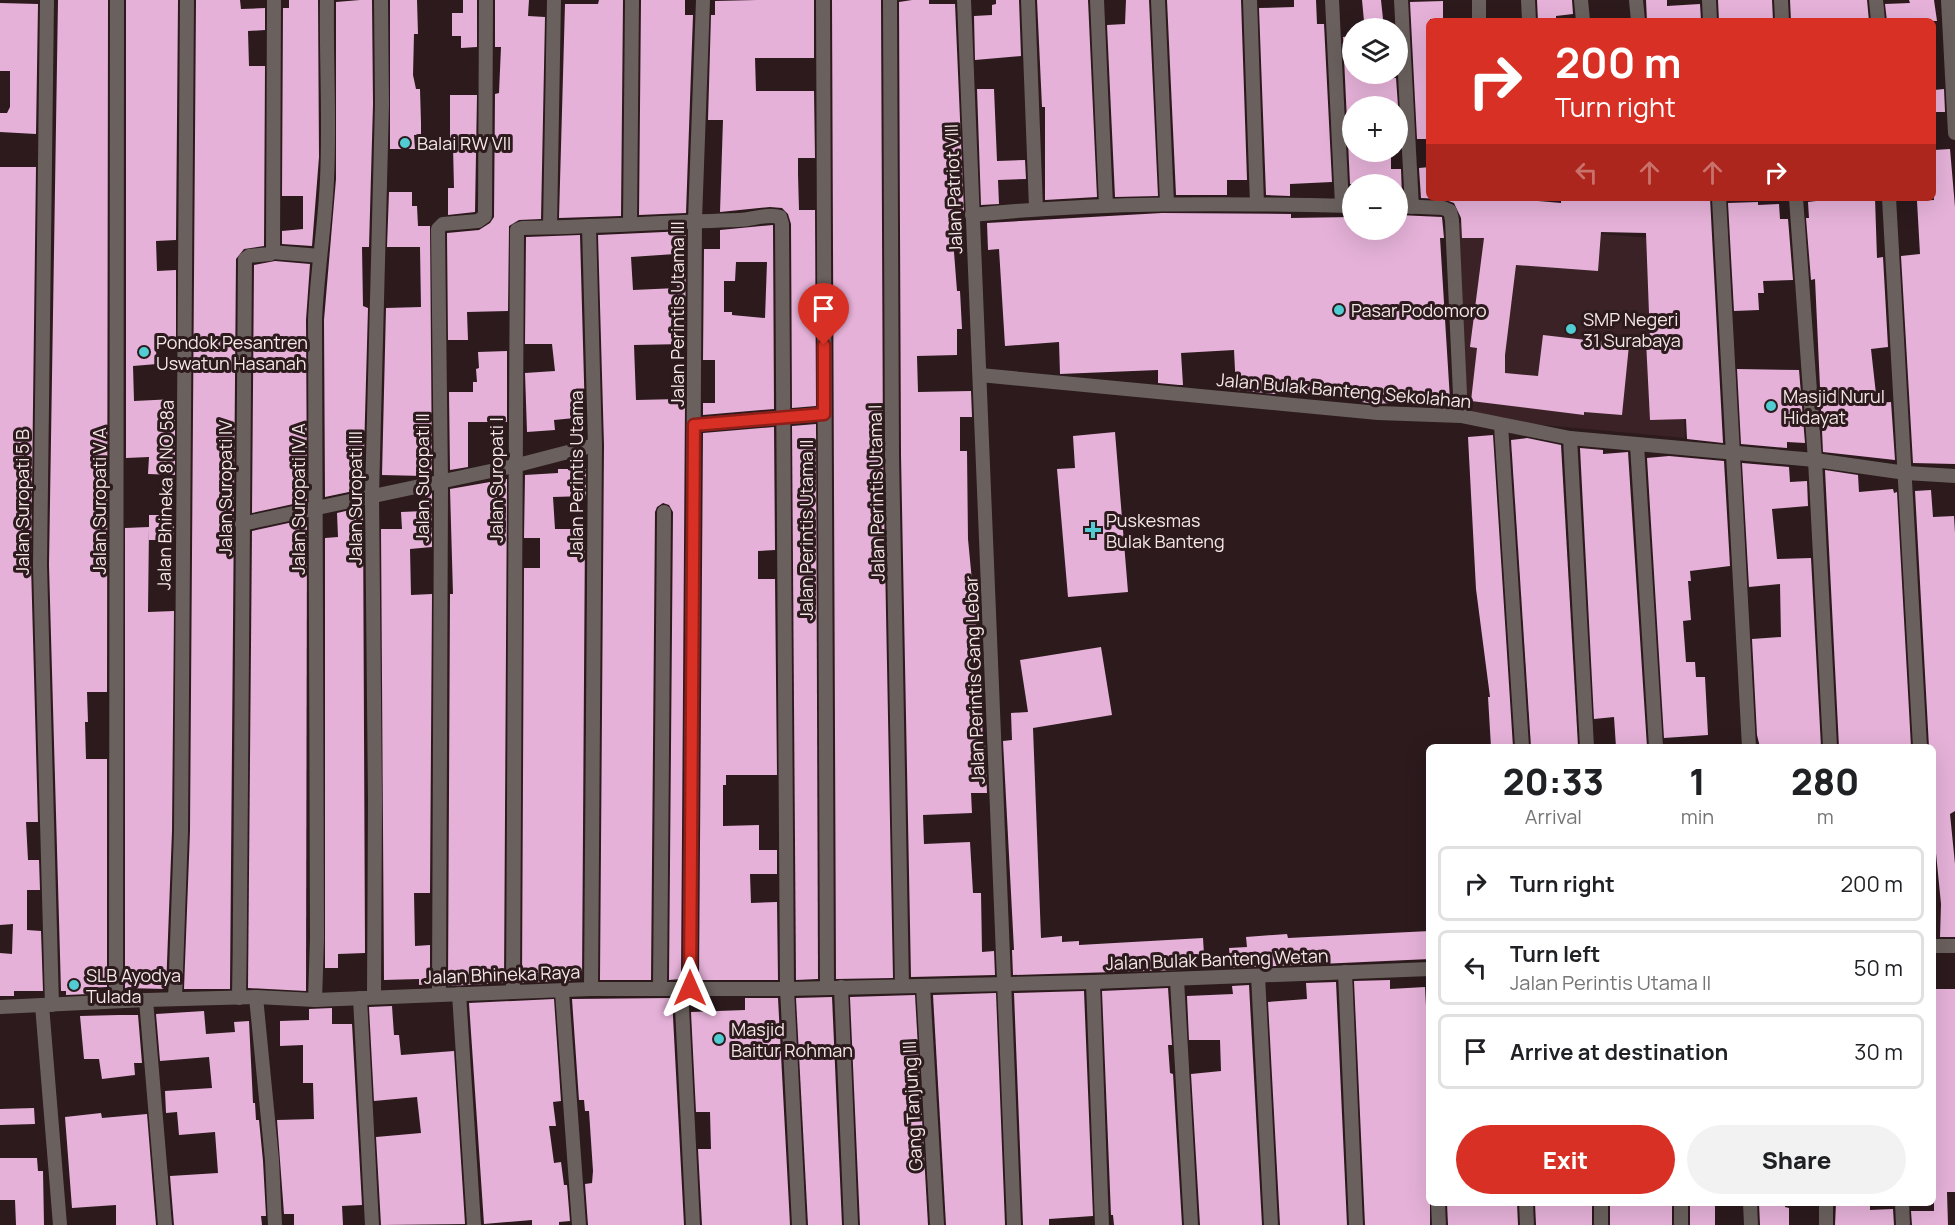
<!DOCTYPE html>
<meta charset="utf-8">
<style>
:root{--surface:#fff;--page:#f2f2f2;--text:#202124;--muted:#757577;--line:#e0e0e0;--accent:#d93025}
body{margin:0;font-family:Manrope,sans-serif;background:var(--page);color:var(--text);height:100vh;display:flex;flex-direction:column;font-size:22px;white-space:nowrap}
*{box-sizing:border-box;margin:0}
p{font-size:20px;color:var(--muted)}
.icon{flex:none;width:33px;height:33px;fill:none;stroke:currentColor;stroke-width:2;stroke-linecap:round;stroke-linejoin:round}
.map{position:relative;flex:1;overflow:hidden}
.side{position:absolute;left:1426px;top:744px;width:510px;height:462px;display:flex;flex-direction:column;background:var(--surface);border-radius:9px;box-shadow:0 6px 24px #0002}
.side>*{flex:none}
.guide{position:absolute;left:1426px;top:18px;width:510px;height:183px;border-radius:9px;box-shadow:0 6px 24px #0002;background:#d93025;color:#fff;overflow:hidden}
.fabs{position:absolute;left:1342px;top:18px;display:grid;gap:12px}
.fabs a{display:grid;place-items:center;width:66px;height:66px;border-radius:50%;background:var(--surface);box-shadow:0 6px 24px #0002;font-size:30px}
.pin{position:absolute;display:grid;place-items:center;width:51px;height:51px;color:#fff;margin:-62px -26px;border-radius:50% 50% 50% 0;rotate:-45deg;box-shadow:0 0 6px #0007}
.pin .icon{rotate:45deg}
.me{position:absolute;width:66px;margin:-33px;rotate:0deg;stroke-linejoin:round;filter:drop-shadow(0 0 4px #0008)}
.turn{display:flex;align-items:center;gap:21px;height:126px;padding:0 30px;font-size:27px}
.turn .icon{width:78px;height:78px;stroke-width:2.5}
.turn b{display:block;font-size:42px;line-height:51px}
.lanes{display:flex;align-items:center;height:57px;padding:0 30px;background:#0003;justify-content:center;gap:30px;direction:ltr}
.lanes .off{opacity:.35}
.eta{display:flex;justify-content:space-evenly;align-items:center;height:102px;text-align:center}
.eta b{font-size:36px;font-weight:800;line-height:42px}
.button{display:flex;gap:12px;margin-top:auto;padding:12px 30px}
.button a{flex:1;height:69px;border-radius:36px;background:var(--accent);color:#fff;font-size:24px;font-weight:800;line-height:69px;text-align:center}
.button a+a{background:var(--page);color:var(--text)}
ul{padding:0;list-style:none}
li{display:flex;align-items:center;gap:18px;height:75px;margin:0 12px 9px;padding:0 18px;border:3px solid var(--line);border-radius:9px}
li div{flex:1}
li b{display:block;font-size:22px}
li em{font-style:normal}
.map>svg:first-child{display:block}
</style>
<div class="map">
<svg width="1955" height="1225" viewBox="0 0 1955 1225">
<rect width="100%" height="100%" fill="#2c1a1d"/>
<path fill="#3b2226" d="M1458 223 1678 240 1685 438 1465 418Z"/>
<g fill="#e5b1d8" fill-rule="evenodd">
<path d="M58 0H108L107 692H87L88 722H85L86 759H107V987L88 988 89 994 66 995V991H61L49 565Z"/>
<path d="M126 0H178L176 240 156 241 157 271 176 270V337H155L157 364 133 366 134 401 175 399V475L148 474 149 457 126 458Z"/>
<path d="M196 0H240L241 9 265 8V30L248 31 249 66H265L264 246 244 249 236 259 230 989H184L190 831Z"/>
<path d="M289 0H318L319 157 312 246 282 244V231L303 229V196H282L283 8H289Z"/>
<path d="M360 0H372L373 104 369 247H362L363 306 368 308 363 489 325 497 324 320 336 179V2Z"/>
<path d="M390 0H417L418 34H414L413 75 416 89H420L421 123V135H414L415 149H390Z"/>
<path d="M463 0H477V47L461 48V36H452V13H463Z"/>
<path d="M495 0H529L528 16 545 17 541 219 519 220 509 226 508 311 467 312 468 340H448L447 233 479 230 490 223 494 217 495 94 499 93 501 47H495Z"/>
<path d="M599 0H623L621 216 559 218 565 4H598Z"/>
<path d="M641 0H685V15H693L686 213 639 215Z"/>
<path d="M757 0H814V58H755L756 91H814L815 158H798V174L799 210H815L816 406 792 408 791 224 788 214 782 208 770 207 720 212 723 120H708L711 15H715V1Z"/>
<path d="M832 0H881L883 455 893 978 836 979Z"/>
<path d="M912 0H929V4H955L964 211H952L953 239 957 291H960L962 329H957V355L917 356 918 392 971 391 972 417H960V451H967L968 539 978 644 974 645V669L977 718H982L983 742H985L987 793H971L972 813 923 815 924 844 970 842 973 893H981L982 952 994 951 995 975 911 977 901 455 899 2Z"/>
<path d="M996 0H1019L1021 56 975 60 974 16 992 15V5L996 4Z"/>
<path d="M1037 0H1088L1097 197 1045 200V107H1042Z"/>
<path d="M1126 0H1149L1158 196 1115 197 1107 25 1125 24Z"/>
<path d="M1167 0H1241L1247 180H1227V195H1176Z"/>
<path d="M1294 0H1316L1317 24H1324L1332 182 1290 184V196L1266 195 1259 8 1294 7Z"/>
<path d="M1362 0H1381L1383 19 1364 21Z"/>
<path d="M1537 0H1572L1573 14 1556 16V21H1538Z"/>
<path d="M1646 0H1667V6L1700 4 1701 21H1647Z"/>
<path d="M1718 0H1772L1773 21H1719Z"/>
<path d="M1790 0H1867L1869 21H1791Z"/>
<path d="M1909 0H1934L1937 21H1887L1885 4 1910 3Z"/>
<path d="M1443 1V19H1430V139H1417L1410 2Z"/>
<path d="M0 3 38 4 36 134 0 132V113H7L10 107V71H0Z"/>
<path d="M1353 36V74H1385V79L1396 78 1398 106H1353V152H1391V169H1401L1402 197H1398V184H1350L1343 37Z"/>
<path d="M977 89H994L997 161 1025 160 1026 179 998 180 999 204 981 205Z"/>
<path d="M1944 89 1945 112H1934V90Z"/>
<path d="M450 95H477L475 212 448 215V188H454L453 146H450Z"/>
<path d="M1950 149 1955 207V464L1913 463 1901 256 1920 254 1917 201 1934 200V150Z"/>
<path d="M0 167H36L31 565 38 822H26L28 860H39L40 890H27V930L41 931 43 991H14V996H0V953L12 954 13 924 0 925Z"/>
<path d="M1430 167V198H1503L1561 203V198H1710L1723 443 1687 439 1686 419 1650 420 1646 341 1650 340 1646 233 1601 232 1598 271 1516 265 1505 355V373L1538 376 1543 335 1629 345 1622 415 1584 412V415L1471 401 1477 348 1470 347 1484 238H1462L1461 218 1454 203 1443 199 1421 198 1419 168Z"/>
<path d="M389 192H412V206H417L418 226H430L432 474 423 476 382 475 386 308 421 307 420 247H387Z"/>
<path d="M1816 198H1875L1877 258 1883 257 1888 347 1871 349 1877 403 1891 402 1895 460 1823 452 1815 279 1811 280 1806 218H1809L1808 202 1816 201Z"/>
<path d="M1758 202V205L1779 204 1780 219H1788L1793 280 1763 281 1764 293H1758L1759 310 1734 311 1728 203Z"/>
<path d="M1162 213 1291 214V218L1353 217V230H1398V215L1442 217 1444 238H1440L1450 400 1373 404 1362 402 1360 390 1274 394 1236 390 1234 350 1181 353 1183 385H1179L1158 383V370L1060 374 1059 342 1005 346 999 249 988 250 987 223Z"/>
<path d="M773 225 774 409 703 415V403H715V360H703L704 249H720V230ZM736 262H767L765 318 732 315V312H724V281H735Z"/>
<path d="M686 231 685 344 634 345 636 400 679 399V402H685L681 979 669 980 673 512 669 505 663 503 657 507 655 512 651 980H600L604 445 598 235ZM675 254 677 288 633 290 631 257Z"/>
<path d="M580 235 585 417 554 420 555 430 527 432 525 373 555 371 552 344H525L526 237Z"/>
<path d="M275 261 310 264 306 320 307 501 252 513 254 265Z"/>
<path d="M507 351V422H468V467L450 470 449 392H473V382H477L476 369 479 368 478 352Z"/>
<path d="M1737 369 1799 370 1805 443 1787 442V448L1741 444Z"/>
<path d="M816 424 818 979 796 980 792 426Z"/>
<path d="M774 427 775 550 758 551V579H775L777 775H726V785H723V826L759 825V850H777V874H750L751 903 777 902 778 980H699L703 433Z"/>
<path d="M1115 432 1128 592 1068 597 1057 469 1075 468 1073 436Z"/>
<path d="M1493 435 1513 747H1491L1488 697H1490L1476 589 1468 437Z"/>
<path d="M1527 438 1561 445 1578 746 1531 747 1511 440Z"/>
<path d="M1580 448 1603 450V454L1628 452 1647 747H1616L1614 717 1594 719Z"/>
<path d="M1669 456 1724 461 1730 566 1690 571 1691 581H1688L1691 620 1683 621 1686 662H1695L1696 677H1705L1708 735 1664 738 1647 458Z"/>
<path d="M1742 463 1789 467 1790 482 1807 481 1808 506 1772 509 1777 559 1811 558 1821 747H1760L1757 735 1752 639 1781 637 1780 584 1749 587Z"/>
<path d="M558 469H586V496L553 497 555 529H585L582 980 522 983 524 568H540V538H524L525 475 558 473Z"/>
<path d="M1825 470 1858 475 1859 492 1893 489 1894 493 1897 492 1911 747H1839Z"/>
<path d="M507 479 504 983 448 986 450 594H453L450 489Z"/>
<path d="M1931 490 1933 517 1954 516 1955 533V811L1950 814 1955 864V937H1940L1941 904 1934 833V747H1929L1915 491Z"/>
<path d="M432 493V547L410 549 411 595 432 594 430 893H414L415 946 430 945V984L419 985V979L384 980 381 529H402L401 512 424 511 423 495Z"/>
<path d="M363 507 365 953 338 954V968H325V538L338 537 337 513Z"/>
<rect x="149" y="515" width="25" height="25"/>
<path d="M307 519 306 991 248 988 252 531Z"/>
<path d="M149 527 148 612 174 611 172 831 166 989 125 988V528Z"/>
<path d="M1101 647 1112 715 1033 728 1041 938 1062 936V942L1079 941V945L1203 938 1204 955 1179 957 1180 970 1013 975 1012 950H1014L1003 741 1012 740 1011 713 1028 712 1020 660Z"/>
<path d="M1430 931V959L1231 968 1229 948 1247 947 1246 937 1287 934 1288 938Z"/>
<path d="M1390 980V989L1425 987 1430 1080V1225H1365L1354 981Z"/>
<path d="M1336 982 1347 1225H1280L1268 1002 1307 999 1306 983Z"/>
<path d="M1249 985 1262 1225H1200L1191 1074 1221 1071 1220 1040H1189L1187 996 1233 994 1232 986Z"/>
<path d="M1168 988 1172 1045H1168L1170 1073 1173 1074 1182 1225H1114L1113 1215H1111L1102 991Z"/>
<path d="M1934 989H1955V1192H1947L1948 1225H1912L1911 1211H1934Z"/>
<path d="M1084 991 1093 1216 1049 1219V1225H1023L1014 993Z"/>
<path d="M996 993 1005 1225H946L933 995Z"/>
<path d="M915 995 928 1225H860L850 997Z"/>
<path d="M832 997 842 1225H808L796 998Z"/>
<path d="M672 998 684 1225H588L585 1184 592 1183 593 1171 589 1111H585L584 1100H579L572 999Z"/>
<path d="M745 998H778L790 1225H702L698 1149H711L710 1112H696L691 1012 745 1010Z"/>
<path d="M554 999 561 1101 553 1102 556 1126H549L554 1163 561 1162 564 1185H567L570 1221 559 1222V1225H532V1220L484 1224 469 1003Z"/>
<path d="M392 1006 394 1035H399L401 1055 454 1051 465 1224 381 1225 376 1137 421 1133 417 1097 374 1101 369 1007Z"/>
<path d="M332 1008V1024H352L362 1205 342 1206 343 1225H294V1214H284L277 1120 314 1119 313 1083H303V1045L280 1046V1021L309 1020V1009Z"/>
<path d="M204 1011 206 1034 235 1032 234 1022 249 1021 253 1103H255L256 1120H259L263 1161 266 1216H261L262 1225H174L170 1176 218 1173 215 1132 179 1135 177 1112 166 1113 165 1091 212 1088 209 1057 160 1061 156 1014Z"/>
<path d="M118 1015H138L142 1063H134L135 1075 102 1079 99 1059H84L80 1016Z"/>
<path d="M34 1108 35 1124 0 1125V1109Z"/>
<path d="M101 1113 102 1118 147 1114 156 1225H116V1205L72 1208 65 1117Z"/>
<path d="M0 1158H37L38 1171H43L44 1225H16L15 1200H0Z"/>
<path d="M1447 1203H1517L1518 1225H1448Z"/>
<path d="M1535 1203H1592V1225H1536Z"/>
<rect x="1610" y="1203" width="62" height="22"/>
<rect x="1690" y="1203" width="25" height="22"/>
<path d="M1759 1203H1785V1207L1789 1208V1225H1760Z"/>
<path d="M1836 1203H1870V1210L1893 1209 1894 1225H1835Z"/>
</g>
<g fill="none" stroke-linecap="round" stroke-linejoin="round">
<g stroke="#6a615e" stroke-width="14">
<path d="M47 0 40 565 52 1005"/>
<path d="M823 0 827 988"/>
<path d="M890 0 892 455 902 986"/>
<path d="M964 0 1014 1225"/>
<path d="M1028 0 1036 208"/>
<path d="M1097 0 1106 205"/>
<path d="M1158 0 1167 203"/>
<path d="M1250 0 1257 204"/>
<path d="M1332 0 1342 205"/>
<path d="M1401 0 1412 207"/>
<path d="M1479 0V21"/>
<path d="M1528 0 1529 21"/>
<path d="M1581 0 1583 21"/>
<path d="M1636 0 1638 21"/>
<path d="M1709 0 1710 21"/>
<path d="M1781 0 1782 21"/>
<path d="M1876 0 1878 21"/>
<path d="M1948 0 1955 133"/>
<path d="M1719 198 1749 747"/>
<path d="M1796 198 1815 460 1830 747"/>
<path d="M1889 198 1920 747"/>
<path d="M1398 206 1443 208 1450 211 1452 220 1461 416"/>
<path d="M972 215C1099 202 1225 203 1353 206"/>
<path d="M630 224 632 0"/>
<path d="M589 226 595 445 591 989"/>
<path d="M550 227 554 0"/>
<path d="M272 252 320 256"/>
<path d="M980 375 1378 413 1461 416 1570 438 1815 460 1906 473 1955 476"/>
<path d="M694 425 824 414"/>
<path d="M1501 425 1522 747"/>
<path d="M1570 438 1587 747"/>
<path d="M1637 445 1656 747"/>
<path d="M242 524 514 466 595 445"/>
<path d="M1934 946H1955"/>
<path d="M1345 972 1356 1225"/>
<path d="M1258 976 1271 1225"/>
<path d="M1177 980 1191 1225"/>
<path d="M1093 982 1102 1225"/>
<path d="M923 986 937 1225"/>
<path d="M841 987 851 1225"/>
<path d="M660 988 664 512"/>
<path d="M681 988 693 1225"/>
<path d="M690 988 695 220 703 0"/>
<path d="M513 992 517 230 522 228C594 227 666 222 739 220 752 220 767 213 780 217L782 224 787 989 799 1225"/>
<path d="M562 992 579 1225"/>
<path d="M439 994 441 481 438 229 443 224 478 221 485 216 486 0"/>
<path d="M459 994 474 1225"/>
<path d="M256 997 272 1160 275 1225"/>
<path d="M374 997 375 800 372 496 382 104 381 0"/>
<path d="M239 998C243 752 242 506 245 259L249 256 270 254 273 251 274 0"/>
<path d="M360 998 372 1225"/>
<path d="M175 999 181 831 187 0"/>
<path d="M146 1000 165 1225"/>
<path d="M315 1000 317 939 315 320C317 273 325 226 327 179 330 120 326 59 327 0"/>
<path d="M116 1001 117 0"/>
<path d="M42 1005 60 1225"/>
<path d="M0 1007 146 1000 256 997 315 1000 591 989H787L1093 982 1430 969"/>
<path d="M1438 1203 1439 1225"/>
<path d="M1526 1203 1527 1225"/>
<path d="M1601 1203V1225"/>
<path d="M1681 1203V1225"/>
<path d="M1750 1203 1751 1225"/>
<path d="M1826 1203V1225"/>
<path d="M1902 1203 1903 1225"/>
</g>
</g>
<g fill="none" stroke-linecap="round" stroke-linejoin="round">
<g stroke="#8d1f18" stroke-width="15">
<path id="route" d="M690 988 694 425 824 414V345"/>
</g>
<use href="#route" stroke="#d93025" stroke-width="10"/>
</g>
<g fill="#51ccd3" stroke="#2c1a1d" stroke-width="2">
<circle cx="405" cy="143" r="6"/>
<circle cx="1339" cy="310" r="6"/>
<circle cx="1571" cy="329" r="6"/>
<circle cx="144" cy="352" r="6"/>
<circle cx="1771" cy="406" r="6"/>
<path d="M1090 521h6v6h6v6h-6v6h-6v-6h-6v-6h6z"/>
<circle cx="74" cy="985" r="6"/>
<circle cx="719" cy="1039" r="6"/>
</g>
<g text-anchor="middle" dominant-baseline="central" stroke-width="6" stroke-linejoin="round" paint-order="stroke">
<g font-size="18" fill="#f5e7e9" stroke="#2c1a1d" text-anchor="start">
<text x="417" y="143">Balai RW VII</text>
<text x="1351" y="310">Pasar Podomoro</text>
<text x="1583" y="319">SMP Negeri<tspan x="1583" dy="21">31 Surabaya</tspan></text>
<text x="156" y="342">Pondok Pesantren<tspan x="156" dy="21">Uswatun Hasanah</tspan></text>
<text x="1783" y="396">Masjid Nurul<tspan x="1783" dy="21">Hidayat</tspan></text>
<text x="1106" y="520">Puskesmas<tspan x="1106" dy="21">Bulak Banteng</tspan></text>
<text x="86" y="975">SLB Ayodya<tspan x="86" dy="21">Tulada</tspan></text>
<text x="731" y="1029">Masjid<tspan x="731" dy="21">Baitur Rohman</tspan></text>
</g>
<g font-size="18" fill="#f5e7e9" stroke="#2c1a1d">
<text transform="translate(953 189) rotate(-92)">Jalan Patriot VIII</text>
<text transform="translate(677 314) rotate(-90)">Jalan Perintis Utama III</text>
<text transform="translate(1344 390) rotate(5)">Jalan Bulak Banteng Sekolahan</text>
<text transform="translate(576 475) rotate(-90)">Jalan Perintis Utama</text>
<text transform="translate(422 478) rotate(-90)">Jalan Suropati II</text>
<text transform="translate(496 480) rotate(-90)">Jalan Suropati I</text>
<text transform="translate(225 488) rotate(-90)">Jalan Suropati IV</text>
<text transform="translate(876 493) rotate(-91)">Jalan Perintis Utama I</text>
<text transform="translate(165 495) rotate(-89)">Jalan Bhineka 8 NO 58a</text>
<text transform="translate(355 498) rotate(-90)">Jalan Suropati III</text>
<text transform="translate(298 499) rotate(-90)">Jalan Suropati IV A</text>
<text transform="translate(99 501) rotate(-90)">Jalan Suropati V A</text>
<text transform="translate(22 502) rotate(-90)">Jalan Suropati 5 B</text>
<text transform="translate(806 530) rotate(-90)">Jalan Perintis Utama II</text>
<text transform="translate(974 680) rotate(-92)">Jalan Perintis Gang Lebar</text>
<text transform="translate(1217 959) rotate(-2)">Jalan Bulak Banteng Wetan</text>
<text transform="translate(502 974) rotate(-2)">Jalan Bhineka Raya</text>
<text transform="translate(912 1106) rotate(-93)">Gang Tanjung III</text>
</g>
</g>
</svg>
<div class="fabs">
<a><svg class="icon" aria-label="layers" viewBox="0 0 24 24"><path d="M12 4l9 5-9 5-9-5zM3 14l9 5 9-5"/></svg></a>
<a>+</a>
<a>−</a>
</div>
<div class="pin" style="left:824px;top:345px;background:#d93025"><svg class="icon" aria-label="arrive" viewBox="0 0 24 24"><path d="M6 21V4h12l-3 4 3 4H6"/></svg></div>
<svg class="me" style="left:690px;top:988px" viewBox="-20 -20 40 40"><path d="M0-17L14 15 0 8-14 15z" fill="#d93025" stroke="#fff" stroke-width="4"/></svg>
<div class="guide">
<div class="turn"><svg class="icon" aria-label="right" viewBox="0 0 24 24"><path d="M7 20v-9h11M14 6l5 5-5 5"/></svg><div><b>200 m</b>Turn right</div></div>
<div class="lanes"><svg class="icon off" aria-label="left" viewBox="0 0 24 24"><path d="M17 20v-9H6M10 6l-5 5 5 5"/></svg><svg class="icon off" aria-label="ahead" viewBox="0 0 24 24"><path d="M12 20V5M6 11l6-6 6 6"/></svg><svg class="icon off" aria-label="ahead" viewBox="0 0 24 24"><path d="M12 20V5M6 11l6-6 6 6"/></svg><svg class="icon" aria-label="right" viewBox="0 0 24 24"><path d="M7 20v-9h11M14 6l5 5-5 5"/></svg></div>
</div>
<section class="side">
<div class="eta">
<div><b>20:33</b><p>Arrival</p></div>
<div><b>1</b><p>min</p></div>
<div><b>280</b><p>m</p></div>
</div>
<ul>
<li><svg class="icon" aria-label="right" viewBox="0 0 24 24"><path d="M7 20v-9h11M14 6l5 5-5 5"/></svg><div><b>Turn right</b></div><em>200 m</em></li>
<li><svg class="icon" aria-label="left" viewBox="0 0 24 24"><path d="M17 20v-9H6M10 6l-5 5 5 5"/></svg><div><b>Turn left</b><p>Jalan Perintis Utama II</p></div><em>50 m</em></li>
<li><svg class="icon" aria-label="arrive" viewBox="0 0 24 24"><path d="M6 21V4h12l-3 4 3 4H6"/></svg><div><b>Arrive at destination</b></div><em>30 m</em></li>
</ul>
<div class="button"><a>Exit</a><a>Share</a></div>
</section>
</div>
